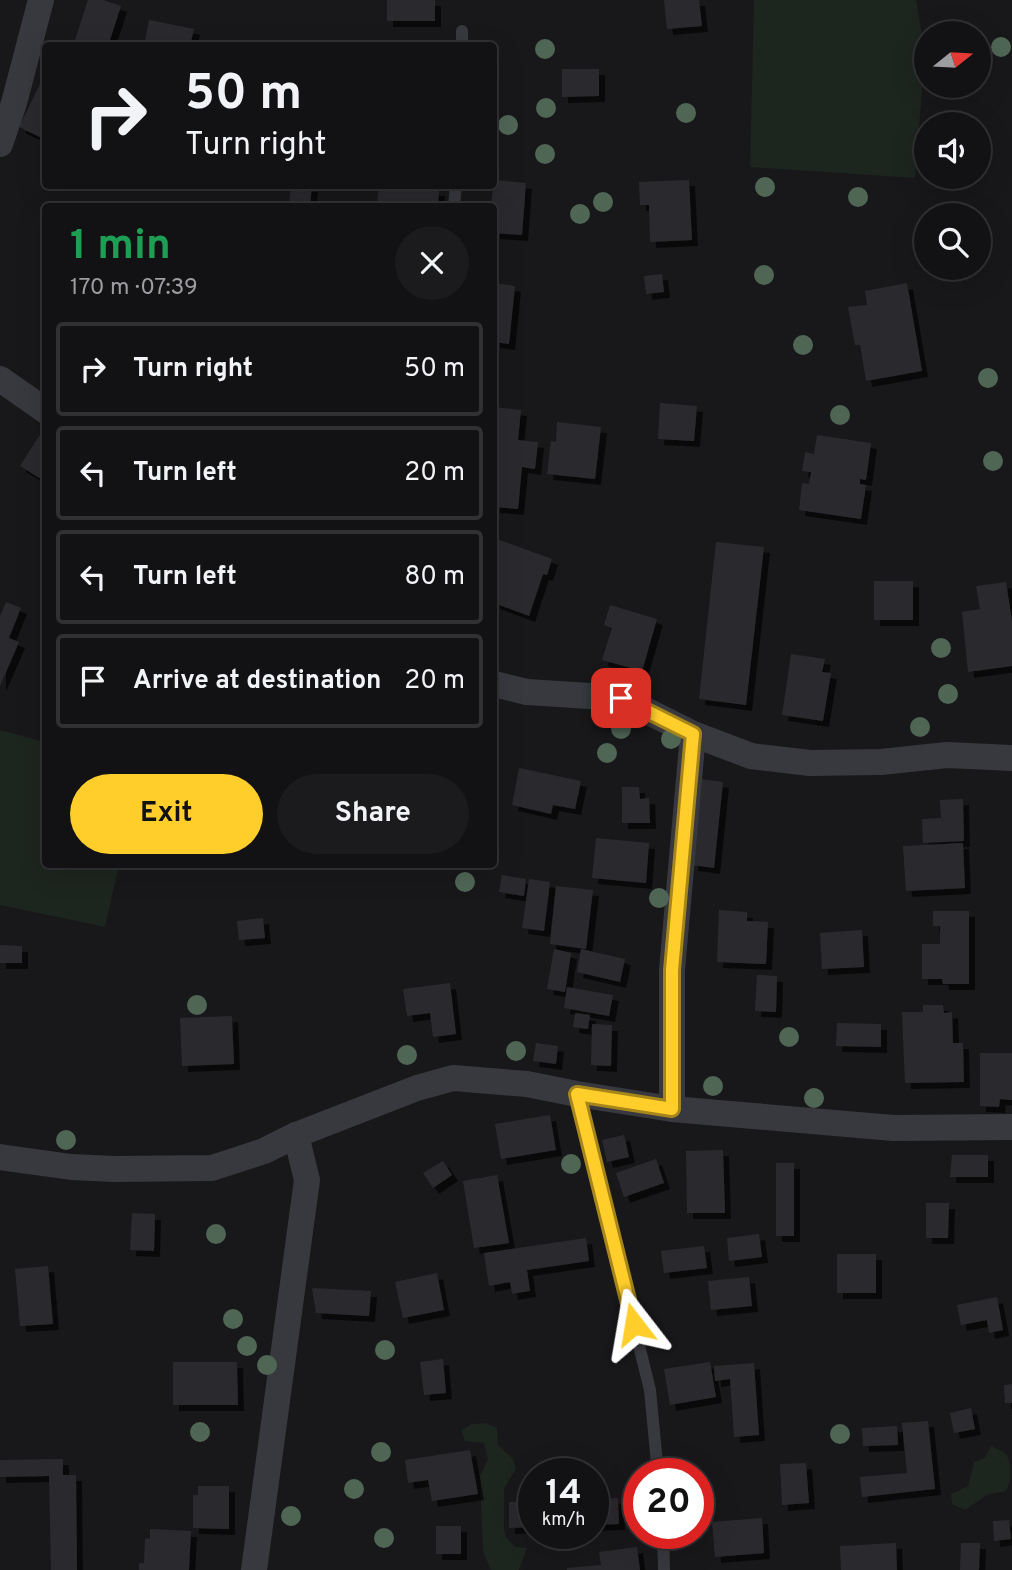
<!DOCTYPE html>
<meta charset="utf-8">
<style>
:root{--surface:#121114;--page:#1b1a1d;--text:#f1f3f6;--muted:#9c9da0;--line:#313134;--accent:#ffce2a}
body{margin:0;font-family:Overpass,sans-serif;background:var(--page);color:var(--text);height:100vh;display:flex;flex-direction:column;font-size:26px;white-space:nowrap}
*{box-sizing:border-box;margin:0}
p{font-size:23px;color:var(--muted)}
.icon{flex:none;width:38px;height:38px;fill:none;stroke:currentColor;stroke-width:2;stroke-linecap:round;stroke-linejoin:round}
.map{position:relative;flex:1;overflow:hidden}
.side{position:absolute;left:42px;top:203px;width:455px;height:665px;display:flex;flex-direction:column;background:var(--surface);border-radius:7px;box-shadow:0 7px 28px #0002,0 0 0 2px var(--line)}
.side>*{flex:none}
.top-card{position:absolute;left:42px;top:42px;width:455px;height:147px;border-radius:7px;box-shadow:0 7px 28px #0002,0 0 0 2px var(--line);background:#121114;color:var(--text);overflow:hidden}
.needle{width:46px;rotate:72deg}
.tools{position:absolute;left:914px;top:21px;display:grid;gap:14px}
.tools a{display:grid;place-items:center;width:77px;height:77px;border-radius:50%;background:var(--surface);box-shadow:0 7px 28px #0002,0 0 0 2px var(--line);font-size:35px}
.speed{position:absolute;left:518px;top:1458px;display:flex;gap:14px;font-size:35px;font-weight:700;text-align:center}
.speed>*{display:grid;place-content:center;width:91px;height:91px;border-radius:50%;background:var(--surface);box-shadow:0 7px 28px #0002,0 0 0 2px var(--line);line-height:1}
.speed small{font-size:18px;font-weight:400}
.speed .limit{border:10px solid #d22;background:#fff;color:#111}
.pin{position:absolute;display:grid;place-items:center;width:60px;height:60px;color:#fff;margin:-30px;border-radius:14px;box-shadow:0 4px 10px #0006}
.me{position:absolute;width:77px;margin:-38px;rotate:346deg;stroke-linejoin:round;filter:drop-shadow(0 0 5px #0008)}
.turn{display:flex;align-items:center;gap:24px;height:147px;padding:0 28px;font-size:32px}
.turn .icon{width:91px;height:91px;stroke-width:2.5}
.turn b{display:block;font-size:49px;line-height:60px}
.round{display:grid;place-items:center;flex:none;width:74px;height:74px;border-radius:37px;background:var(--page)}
.overview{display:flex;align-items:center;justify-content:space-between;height:119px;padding:0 28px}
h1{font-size:42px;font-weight:700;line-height:52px;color:#1e9e55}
.action{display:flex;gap:14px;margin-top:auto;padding:14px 28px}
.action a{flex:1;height:80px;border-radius:42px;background:var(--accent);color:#111;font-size:28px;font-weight:700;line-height:80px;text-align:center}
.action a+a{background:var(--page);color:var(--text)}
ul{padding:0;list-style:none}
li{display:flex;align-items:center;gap:21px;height:94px;margin:0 14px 10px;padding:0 14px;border:4px solid var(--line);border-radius:7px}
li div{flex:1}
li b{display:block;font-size:26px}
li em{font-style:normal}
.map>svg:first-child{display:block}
</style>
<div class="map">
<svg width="1012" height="1570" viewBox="0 0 1012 1570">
<defs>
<filter id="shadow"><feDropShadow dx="6" dy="6" stdDeviation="0" flood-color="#0009"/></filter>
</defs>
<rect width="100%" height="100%" fill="#18171a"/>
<g fill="#1d251f">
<path d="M754 0H916L925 53 915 178 750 167Z"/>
<path d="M0 730 45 742 46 864 119 865 105 927 0 905Z"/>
<path d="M486 1423 497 1428 498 1445 513 1459 516 1469 504 1489V1529L506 1537 515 1547 527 1548 519 1570H491L483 1552 480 1476 488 1459 484 1443 465 1441 461 1430 472 1424Z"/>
<path d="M991 1446C995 1448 1003 1451 1006 1454 1012 1464 1012 1481 1006 1491L987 1495 965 1510 952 1504 951 1494 968 1486 974 1462 985 1458Z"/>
</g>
<g fill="#2b2a2e" filter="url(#shadow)">
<path d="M88 0H103L121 6 108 46H73Z"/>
<rect x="387" y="0" width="48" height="21"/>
<path d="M664 0H699L702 26 667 29Z"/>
<path d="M149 20 194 29 190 46H144Z"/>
<path d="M562 69H599V96L562 97Z"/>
<path d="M46 72V140L19 127Z"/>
<path d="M494 180 526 183 522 235 494 233V206H491Z"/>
<path d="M689 180 692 240 650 242 649 205H640L639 182Z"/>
<path d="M291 186H312L310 206H289Z"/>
<path d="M379 186 439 190 438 206H377Z"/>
<path d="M662 274 664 292 646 294 644 276Z"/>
<path d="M494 283 515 286 509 344 494 342Z"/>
<path d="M907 283 922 371 866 381 860 345H855L848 307 867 305 865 291Z"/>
<path d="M660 403 697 406 694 441 658 439Z"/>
<path d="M494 407 521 410 518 440 538 442 535 469 522 467 518 509 494 507Z"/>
<path d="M557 422 601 427 595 479 547 474 551 441 556 442Z"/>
<path d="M817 435 871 443 866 480 860 479V484L866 485 861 519 799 510 802 483 809 484 811 472 802 471 805 452 814 454Z"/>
<path d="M39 436 46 440V482L20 466Z"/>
<path d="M494 538 552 559 547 575 543 574 529 616 494 603Z"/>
<path d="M716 542 764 547 746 705 699 699Z"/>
<rect x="874" y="581" width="39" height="39"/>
<path d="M1006 582 1012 621V666L968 672 962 612 980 609 976 586Z"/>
<path d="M6 602 21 608 9 638 19 642 0 686V616Z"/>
<path d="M610 605 657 619 642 671 602 660 612 628 604 625Z"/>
<path d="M791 654 825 659 822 672 831 673 823 721 782 715Z"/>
<path d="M519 768 581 781 575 809 553 805 551 814 512 805Z"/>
<path d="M701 779 723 782 714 868 692 865Z"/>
<path d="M622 787H639L640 799 649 798 650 823H622Z"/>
<path d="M963 799 964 841 923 843 922 819 941 818 940 800Z"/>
<path d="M596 838 649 843 646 883 592 878Z"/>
<path d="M963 843 965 888 906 891 903 846Z"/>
<path d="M502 875 526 879 524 896 499 892Z"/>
<path d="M529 879 550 882 544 931 522 928Z"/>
<path d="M556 886 593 890 586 949 550 944Z"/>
<path d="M719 910 747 912V921L768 922 766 964 717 962Z"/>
<path d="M933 911H969V984H943L942 979H922V944H940V926H933Z"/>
<path d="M263 918 265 938 239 940 237 921Z"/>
<path d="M862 930 864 967 822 969 820 933Z"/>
<path d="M0 945 22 946V963H0Z"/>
<path d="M554 949 571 953 565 992 547 989Z"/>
<path d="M581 949 625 959 620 982 577 972Z"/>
<path d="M757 975 777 976 776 1012 755 1011Z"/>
<path d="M450 983 456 1034 433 1037 430 1013 407 1016 403 989Z"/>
<path d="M567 987 613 995 609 1016 564 1008Z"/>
<path d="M923 1005H943L944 1013 952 1012 953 1043H963L964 1082 905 1083 902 1012H923Z"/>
<path d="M575 1013 590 1015 588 1029 573 1027Z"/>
<path d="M232 1016 234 1064 182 1066 180 1018Z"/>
<path d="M837 1023 881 1024V1047L836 1046Z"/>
<path d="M592 1024 612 1025 611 1066 591 1065Z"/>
<path d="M536 1043 558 1046 556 1064 533 1061Z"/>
<path d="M980 1053H1012V1100L1000 1099 999 1107 980 1106Z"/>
<path d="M550 1115 556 1150 501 1159 495 1124Z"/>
<path d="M624 1135 629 1157 607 1162 602 1140Z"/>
<path d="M723 1150 725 1213H687L686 1151Z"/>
<path d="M952 1155H988V1177H950Z"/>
<path d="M656 1159 664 1183 624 1197 616 1173Z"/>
<path d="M443 1161 452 1175 433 1188 423 1173Z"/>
<rect x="776" y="1163" width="18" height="73"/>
<path d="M497 1175 509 1243 474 1248 463 1181Z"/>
<path d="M926 1203H949L948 1238H926Z"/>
<path d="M132 1213 155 1214 154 1251 130 1250Z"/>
<path d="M759 1234 762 1257 729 1261 727 1238Z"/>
<path d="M586 1238 589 1261 527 1270 530 1291 512 1294 510 1282 489 1286 484 1253Z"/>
<path d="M704 1246 707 1268 664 1273 661 1251Z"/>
<rect x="837" y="1254" width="39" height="39"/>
<path d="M48 1266 53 1324 20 1326 15 1269Z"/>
<path d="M437 1273 444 1310 403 1318 395 1282Z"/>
<path d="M749 1277 752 1306 711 1310 708 1281Z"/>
<path d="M312 1288 371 1291 369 1316 316 1313Z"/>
<path d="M997 1297 1003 1330 989 1333 987 1320 961 1325 957 1305Z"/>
<path d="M443 1359 446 1393 424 1395 420 1362Z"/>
<path d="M173 1362H237L238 1405H173Z"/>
<path d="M710 1362 716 1397 670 1405 664 1369Z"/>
<path d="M754 1363 759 1435 734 1437 730 1379 715 1381 714 1366Z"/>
<path d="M1012 1384V1403H1005L1004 1385Z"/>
<path d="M971 1408 975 1429 954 1433 950 1413Z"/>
<path d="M928 1421 935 1489 862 1497 860 1477 907 1473 902 1423Z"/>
<path d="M897 1426 898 1445 863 1446 862 1428Z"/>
<path d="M470 1450 478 1494 432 1501 428 1480 408 1483 405 1460Z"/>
<path d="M63 1459V1475H76L77 1570H51L49 1476 0 1477V1460Z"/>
<path d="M806 1463 809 1503 782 1505 780 1464Z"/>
<path d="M198 1486H229V1529L193 1528V1495H198Z"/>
<path d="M618 1498 619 1524 593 1525V1499Z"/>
<path d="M534 1501V1527L509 1528V1502Z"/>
<path d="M762 1518 764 1553 715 1557 712 1522Z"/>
<path d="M1009 1520 1011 1539 994 1541 993 1521Z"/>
<rect x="436" y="1526" width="25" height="28"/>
<path d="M150 1529 191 1531 189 1570H139V1563H144L145 1538 150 1539Z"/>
<path d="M896 1543 897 1570H841L840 1546Z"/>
<path d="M961 1543H980L979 1570H960Z"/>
<path d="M637 1547 640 1570H567V1568L601 1565 599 1552Z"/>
</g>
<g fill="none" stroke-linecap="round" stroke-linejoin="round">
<g stroke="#38383f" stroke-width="12">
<path d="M462 46V31"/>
<path d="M454 206 456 186"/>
<path d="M577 1094 650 1390 658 1474"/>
<path d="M663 1533 664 1570"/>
</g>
<g stroke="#38383f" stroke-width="26">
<path d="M0 144 14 103 41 0"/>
<path d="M0 379 46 411"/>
<path d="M494 684 527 692 621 698 693 734 751 756 810 763 881 762 947 755 1012 758"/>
<path d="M672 1109V970L693 734"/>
<path d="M0 1157 71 1167 115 1169 212 1168 264 1151 296 1135 417 1088 453 1078 527 1084 577 1094 672 1109 893 1128 1012 1127"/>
<path d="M254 1570 307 1180 296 1135"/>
</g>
</g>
<g fill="#506655">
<circle cx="1001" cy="47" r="10"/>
<circle cx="545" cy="49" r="10"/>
<circle cx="546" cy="108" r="10"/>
<circle cx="686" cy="113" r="10"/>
<circle cx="508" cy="125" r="10"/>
<circle cx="545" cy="154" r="10"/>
<circle cx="765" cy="187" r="10"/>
<circle cx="858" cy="197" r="10"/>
<circle cx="603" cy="202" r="10"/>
<circle cx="580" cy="214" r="10"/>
<circle cx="764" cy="275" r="10"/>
<circle cx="803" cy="345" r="10"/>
<circle cx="988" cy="378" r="10"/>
<circle cx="840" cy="415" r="10"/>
<circle cx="993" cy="461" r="10"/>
<circle cx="941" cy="648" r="10"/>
<circle cx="948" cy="694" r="10"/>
<circle cx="920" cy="727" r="10"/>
<circle cx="621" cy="729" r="10"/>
<circle cx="671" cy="739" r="10"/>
<circle cx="607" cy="753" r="10"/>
<circle cx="465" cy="882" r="10"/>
<circle cx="659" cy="898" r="10"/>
<circle cx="197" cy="1005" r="10"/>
<circle cx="789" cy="1037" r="10"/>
<circle cx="516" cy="1051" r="10"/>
<circle cx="407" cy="1055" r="10"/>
<circle cx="713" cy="1086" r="10"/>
<circle cx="814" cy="1098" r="10"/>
<circle cx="66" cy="1140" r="10"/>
<circle cx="571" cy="1164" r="10"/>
<circle cx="216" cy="1234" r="10"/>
<circle cx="233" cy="1319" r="10"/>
<circle cx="247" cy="1346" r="10"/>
<circle cx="385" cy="1350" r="10"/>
<circle cx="267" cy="1365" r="10"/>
<circle cx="200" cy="1432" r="10"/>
<circle cx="840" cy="1434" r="10"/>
<circle cx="381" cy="1452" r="10"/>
<circle cx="354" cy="1489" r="10"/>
<circle cx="291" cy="1516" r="10"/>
<circle cx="384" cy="1538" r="10"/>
</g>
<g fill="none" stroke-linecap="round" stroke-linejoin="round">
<g stroke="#a6861b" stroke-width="18">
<path id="route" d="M621 698 693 734 672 970V1109L577 1094 634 1324"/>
</g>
<use href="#route" stroke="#ffce2a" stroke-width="12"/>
</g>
</svg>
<div class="tools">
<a><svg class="needle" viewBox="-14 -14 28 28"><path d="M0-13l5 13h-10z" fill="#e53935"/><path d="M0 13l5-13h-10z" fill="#9c9da0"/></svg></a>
<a><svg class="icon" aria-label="sound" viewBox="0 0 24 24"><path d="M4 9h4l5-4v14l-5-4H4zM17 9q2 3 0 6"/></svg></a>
<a><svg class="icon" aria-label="search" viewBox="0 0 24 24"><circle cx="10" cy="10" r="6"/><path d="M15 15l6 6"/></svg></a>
</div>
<div class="speed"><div>14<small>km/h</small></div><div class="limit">20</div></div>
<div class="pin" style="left:621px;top:698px;background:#d93025"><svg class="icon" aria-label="arrive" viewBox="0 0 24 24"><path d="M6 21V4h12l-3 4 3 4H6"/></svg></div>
<svg class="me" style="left:634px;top:1324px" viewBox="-20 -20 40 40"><path d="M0-17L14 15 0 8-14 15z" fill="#ffce2a" stroke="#fff" stroke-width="4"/></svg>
<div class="top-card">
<div class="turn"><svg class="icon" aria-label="right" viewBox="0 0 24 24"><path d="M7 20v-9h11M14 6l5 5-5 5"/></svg><div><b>50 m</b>Turn right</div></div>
</div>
<section class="side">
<div class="overview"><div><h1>1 min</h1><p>170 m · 07:39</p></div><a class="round"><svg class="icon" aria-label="close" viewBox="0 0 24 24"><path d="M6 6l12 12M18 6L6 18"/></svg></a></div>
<ul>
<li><svg class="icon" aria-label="right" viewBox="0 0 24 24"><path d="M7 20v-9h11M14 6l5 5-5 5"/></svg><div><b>Turn right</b></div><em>50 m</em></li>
<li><svg class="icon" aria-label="left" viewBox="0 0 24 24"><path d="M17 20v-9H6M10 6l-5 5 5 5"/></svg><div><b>Turn left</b></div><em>20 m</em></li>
<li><svg class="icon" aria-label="left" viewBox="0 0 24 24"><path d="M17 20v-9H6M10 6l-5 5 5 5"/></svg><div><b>Turn left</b></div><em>80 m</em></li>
<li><svg class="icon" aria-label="arrive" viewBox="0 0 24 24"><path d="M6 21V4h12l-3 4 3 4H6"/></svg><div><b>Arrive at destination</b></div><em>20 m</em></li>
</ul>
<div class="action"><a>Exit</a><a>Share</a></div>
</section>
</div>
